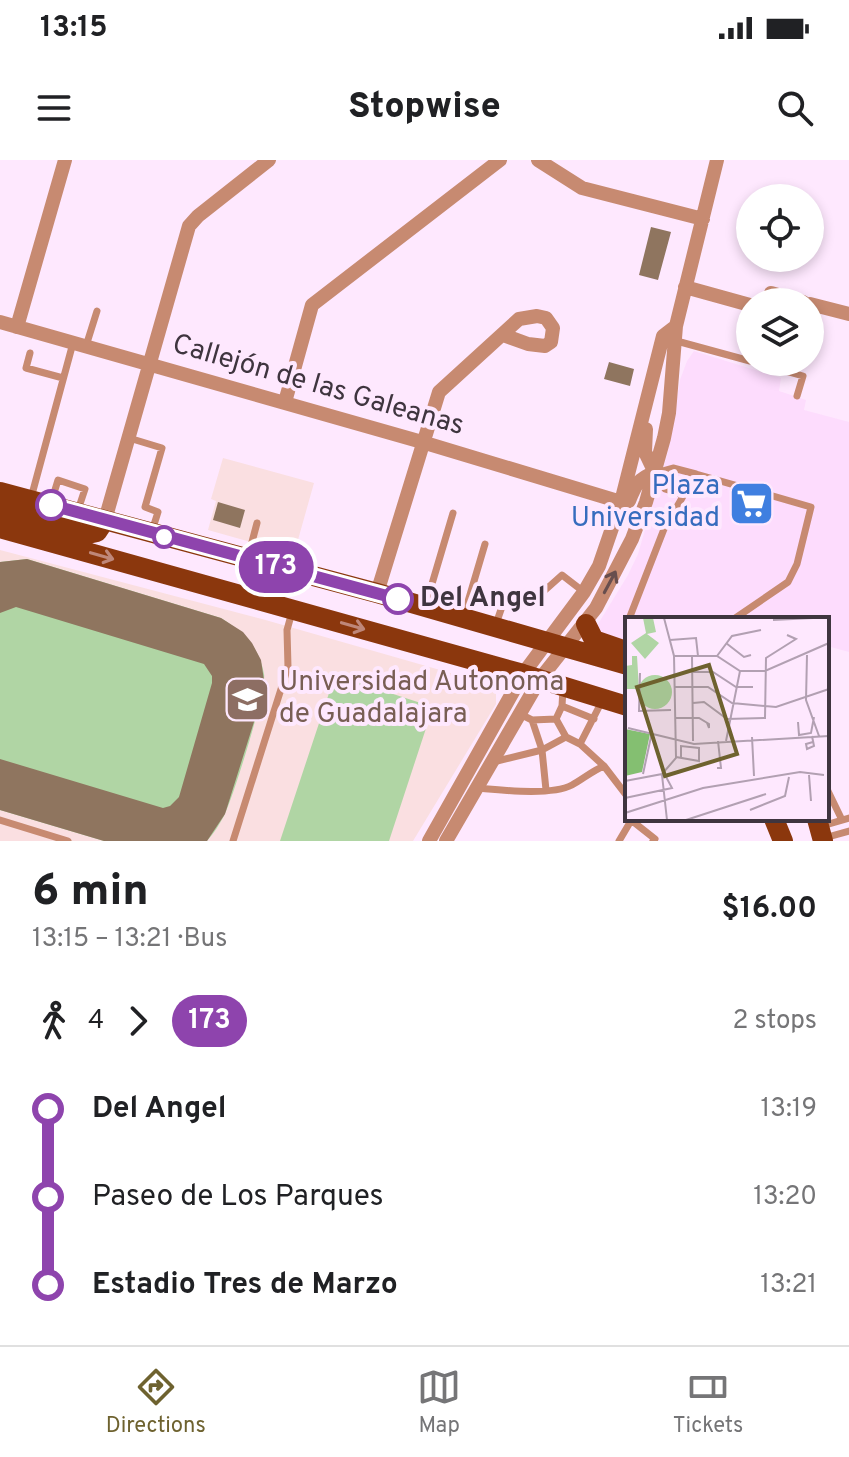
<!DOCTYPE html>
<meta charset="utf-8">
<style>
:root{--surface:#fff;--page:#f2f2f2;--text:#202124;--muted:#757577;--line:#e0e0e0;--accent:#6e622f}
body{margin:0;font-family:Overpass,sans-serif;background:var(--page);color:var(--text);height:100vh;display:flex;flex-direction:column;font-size:30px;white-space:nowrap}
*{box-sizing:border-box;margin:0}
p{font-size:26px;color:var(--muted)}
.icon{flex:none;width:44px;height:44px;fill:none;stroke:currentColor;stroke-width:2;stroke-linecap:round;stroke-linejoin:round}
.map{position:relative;height:681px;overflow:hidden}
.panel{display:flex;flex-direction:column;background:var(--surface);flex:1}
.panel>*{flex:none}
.badge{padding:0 16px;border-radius:26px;font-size:28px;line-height:52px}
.tools{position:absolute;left:736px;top:24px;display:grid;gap:16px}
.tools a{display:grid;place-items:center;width:88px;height:88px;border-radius:50%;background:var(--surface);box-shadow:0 4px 12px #0003;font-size:40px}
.map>.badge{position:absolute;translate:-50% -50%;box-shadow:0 0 0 4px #fff}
.legs{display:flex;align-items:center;gap:12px;height:88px;padding:0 32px;font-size:26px}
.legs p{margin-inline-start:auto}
.headline{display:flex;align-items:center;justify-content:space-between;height:136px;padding:0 32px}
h1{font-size:44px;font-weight:800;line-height:60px}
ul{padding:0 32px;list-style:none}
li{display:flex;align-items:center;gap:28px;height:88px;font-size:30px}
li i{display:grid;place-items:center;width:12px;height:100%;margin:0 10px;background:currentColor}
li i::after{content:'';width:20px;height:20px;margin:-10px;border:6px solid;border-radius:50%;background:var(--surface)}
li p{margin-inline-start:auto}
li:first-child i{background:linear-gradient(#0000 50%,currentColor 0)}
li:last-child i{background:linear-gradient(currentColor 50%,#0000 0)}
.status{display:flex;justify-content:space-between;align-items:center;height:56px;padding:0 40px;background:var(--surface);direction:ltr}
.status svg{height:22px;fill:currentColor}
header{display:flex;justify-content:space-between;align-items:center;height:104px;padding:0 32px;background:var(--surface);font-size:36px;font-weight:800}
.tab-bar{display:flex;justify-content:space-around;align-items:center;height:112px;border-top:2px solid var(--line);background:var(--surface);font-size:22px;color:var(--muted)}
.tab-bar a{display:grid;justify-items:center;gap:4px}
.tab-bar .current{color:var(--accent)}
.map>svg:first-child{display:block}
.built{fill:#fddcfd}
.education{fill:#fadfe1}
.green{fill:#b0d5a4}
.building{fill:#8f755f}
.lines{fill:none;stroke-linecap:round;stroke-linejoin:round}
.lane{stroke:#c78a71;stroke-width:7}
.street{stroke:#c78a71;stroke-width:14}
.primary{stroke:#8b370d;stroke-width:20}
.oneway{stroke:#bf8779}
.oneway2{stroke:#684e4e}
.line-1-casing{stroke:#fff;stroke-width:18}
.line-1{stroke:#8e44ad;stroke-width:12}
.stop-1-dot{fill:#fff;stroke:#8e44ad;stroke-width:4}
.labels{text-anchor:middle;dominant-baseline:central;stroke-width:8;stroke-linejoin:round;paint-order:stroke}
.street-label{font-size:28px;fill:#3f353f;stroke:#fee8fe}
.shop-label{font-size:28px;fill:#366cbe;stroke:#fee8fe;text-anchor:end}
.stop-label{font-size:28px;font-weight:bold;fill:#3f353f;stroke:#fee8fe;text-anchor:start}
.education-label{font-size:28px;fill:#785e54;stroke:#fee8fe;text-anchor:start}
.inset-road{fill:none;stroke:#b2a0b2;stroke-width:2}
.view{fill:#6e622f;fill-opacity:0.15;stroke:#6e622f;stroke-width:4}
.inset-edge{fill:none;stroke:#3f353f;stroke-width:4}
</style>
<div class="status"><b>13:15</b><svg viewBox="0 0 49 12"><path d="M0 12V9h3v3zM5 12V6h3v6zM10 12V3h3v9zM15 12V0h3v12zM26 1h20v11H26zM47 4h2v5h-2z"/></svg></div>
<header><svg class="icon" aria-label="menu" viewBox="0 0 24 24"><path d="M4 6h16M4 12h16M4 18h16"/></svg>Stopwise<svg class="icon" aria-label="search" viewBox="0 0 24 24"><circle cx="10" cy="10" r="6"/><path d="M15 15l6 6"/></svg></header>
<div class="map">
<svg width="849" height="681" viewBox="0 0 849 681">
<rect width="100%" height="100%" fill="#fee8fe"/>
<path class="built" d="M694,191L781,218L779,231L806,240L804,250L849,262V492L827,486V459H627V487L595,469L628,415L638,394L668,291L680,220L687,201Z"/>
<path class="education" d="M223,298L314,323L294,394L208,370L216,341L211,339Z
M0,390L262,459L489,524L496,533V544L413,681H0Z"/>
<path class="green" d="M27,399L221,458C243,472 259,486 264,514C267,529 233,638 224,656C219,665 214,673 207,681H104L0,650V402Z
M335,515L433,547L389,681H280Z"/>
<path class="building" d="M651,67L671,72L658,120L639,115Z
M609,202L634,209L630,226L604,219Z
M218,342L245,350L240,368L213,360Z
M27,399L221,458L243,472L252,483L261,500L265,527L225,654L207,681H104L0,650V599L163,648L170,646L179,637L212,523V516L204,504L16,447L0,453V402Z"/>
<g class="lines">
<path class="lane" d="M673,180L750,201
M86,186L97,151
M30,193L26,208L63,218
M754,202L803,216L797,236
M129,278L162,288L145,347L158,352L152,371
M684,335L665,329L655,313L673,308L696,314
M31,338L73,183
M51,343L58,320L85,329L78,350
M248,397L257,363
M426,444L453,353
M464,455L485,384
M629,459L664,369L696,314L811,347L797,404L788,422L734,459
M496,464L506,435L534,440L562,415L584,432
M563,529L562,546L556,559L566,577L580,584
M602,541L580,584L604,606L627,636
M562,546L594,559
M520,554L532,560L542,590L546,630
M532,560L556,559
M493,602L542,590L566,577
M477,628C501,630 551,636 572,625C583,619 592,611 604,606
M827,629L842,660
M0,660L68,681
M631,660L655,679L653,681
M822,666L849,658
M824,678L849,671
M233,681L288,507L287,470L292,452
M619,681L632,659"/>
<path class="street" d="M538,0L582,28L703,59
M685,127L750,145
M769,142L771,133L803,142
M810,144L849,154
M0,162L422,282L621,342
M17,167L65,0
M285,242L312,145L500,0
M629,341C635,326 638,318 655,313L645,292L646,269
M105,360L189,66L198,56L269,0
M377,433L439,232L519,159L537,156L546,158L553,168L551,182L545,186L528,184L503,175
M429,681L523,514L584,432L599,406L621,342L663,176L676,166
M446,681L540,519L596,448L632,379L646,342L664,278L669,253L676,166L717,0"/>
<path class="primary" d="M0,332L377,433L627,505
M0,351L83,375L97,372L105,360
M0,368L523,514L627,546
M586,464L594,480L623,490
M774,659L783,681
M817,659L823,681"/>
</g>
<defs><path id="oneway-shaft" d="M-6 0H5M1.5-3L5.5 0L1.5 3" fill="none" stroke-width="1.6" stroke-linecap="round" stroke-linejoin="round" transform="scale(2)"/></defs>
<g class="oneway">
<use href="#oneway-shaft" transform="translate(102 396) rotate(16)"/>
<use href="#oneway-shaft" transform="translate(353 466) rotate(16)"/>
</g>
<use class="oneway2" href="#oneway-shaft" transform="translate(610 422) rotate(-62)"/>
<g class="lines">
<defs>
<path id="line-1" d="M51,345L398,439"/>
</defs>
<use href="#line-1" class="line-1-casing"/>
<use href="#line-1" class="line-1"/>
</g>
<defs>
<symbol id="supermarket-square" viewBox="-11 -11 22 22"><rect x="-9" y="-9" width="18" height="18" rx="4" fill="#3f7fe0" stroke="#fee8fe"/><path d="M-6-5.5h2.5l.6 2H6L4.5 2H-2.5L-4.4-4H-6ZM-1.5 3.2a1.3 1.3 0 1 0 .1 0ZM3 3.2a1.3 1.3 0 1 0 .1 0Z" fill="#fff"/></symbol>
<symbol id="university-square" viewBox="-11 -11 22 22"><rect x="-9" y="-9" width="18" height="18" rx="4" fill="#8d6e63" stroke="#fee8fe"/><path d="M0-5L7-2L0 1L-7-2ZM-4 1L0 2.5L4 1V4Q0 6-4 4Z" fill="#fff"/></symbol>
</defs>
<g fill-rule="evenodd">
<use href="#supermarket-square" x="726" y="318" width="51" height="51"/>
<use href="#university-square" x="222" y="514" width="51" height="51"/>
</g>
<g class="stop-1-dot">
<circle cx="51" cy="345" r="14"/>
<circle cx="164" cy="377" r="10"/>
<circle cx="398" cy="439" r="14"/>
</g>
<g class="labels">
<g class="street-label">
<text transform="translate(318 226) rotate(16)">Callejón de las Galeanas</text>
</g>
<g class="shop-label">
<text x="720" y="327">Plaza<tspan x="720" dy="32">Universidad</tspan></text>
</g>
<g class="stop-label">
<text x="420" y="439">Del Angel</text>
</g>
<g class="education-label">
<text x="279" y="523">Universidad Autonoma<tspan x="279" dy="32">de Guadalajara</tspan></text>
</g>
</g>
<g transform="translate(625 457)">
<rect width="204" height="204" fill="#fee8fe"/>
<path d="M18,1H28L31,15L22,17L34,26L20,42L6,26L21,16ZM7,39H12L14,72H0V49L7,48ZM13 75a17 17 0 1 1 34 0a17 17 0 1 1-34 0Z" fill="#b0d5a4"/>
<path d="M0,112L25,117L17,155L0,159Z" fill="#84bf71"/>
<path class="inset-road" d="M148,3L188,1M45,23L71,21L73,39M101,26L119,40L126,38M182,38L181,83L194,119M49,39H92L115,54H140L204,26M67,39L68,124M92,39L107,19L136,13M67,55H88L111,70H128M15,56L14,94L46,93M50,70H83L107,86L151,90L204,72M68,86L79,85L102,102L140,101L141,41L171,22L162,18M51,101H74L84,107V111L82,106M173,105L174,118L186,116L189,100M3,111L69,127L204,119M187,119L189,129L182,132L181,127L188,125M127,120L129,159M101,124L115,54M51,140L74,144V131L56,129V140M92,151H96L93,124M18,157L27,115M37,158L42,203M184,158L186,184M0,164L37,157L51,141L49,39L39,1M0,181L47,171L39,156M125,193L160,179L164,160M0,196L78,171L175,155L199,158M61,203L141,177"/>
<path class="view" d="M84,48L112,137L40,159L12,70Z"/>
<rect width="204" height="204" class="inset-edge"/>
</g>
</svg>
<div class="tools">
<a><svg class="icon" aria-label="locate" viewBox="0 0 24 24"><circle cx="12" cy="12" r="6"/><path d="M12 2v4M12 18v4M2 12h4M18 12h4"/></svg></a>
<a><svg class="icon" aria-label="layers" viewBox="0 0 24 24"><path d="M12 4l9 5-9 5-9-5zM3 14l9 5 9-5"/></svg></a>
</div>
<b class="badge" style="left:276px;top:407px;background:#8e44ad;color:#fff">173</b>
</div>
<section class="panel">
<div class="headline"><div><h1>6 min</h1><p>13:15 – 13:21 · Bus</p></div><b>$16.00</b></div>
<div class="legs"><svg class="icon" aria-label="walk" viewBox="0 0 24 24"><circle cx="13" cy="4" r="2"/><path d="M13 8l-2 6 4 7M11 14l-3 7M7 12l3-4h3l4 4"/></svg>4<svg class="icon" aria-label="forward" viewBox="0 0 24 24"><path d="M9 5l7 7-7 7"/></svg><b class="badge" style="background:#8e44ad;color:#fff">173</b><p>2 stops</p></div>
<ul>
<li><i style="color:#8e44ad"></i><b>Del Angel</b><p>13:19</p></li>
<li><i style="color:#8e44ad"></i><span>Paseo de Los Parques</span><p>13:20</p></li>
<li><i style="color:#8e44ad"></i><b>Estadio Tres de Marzo</b><p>13:21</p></li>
</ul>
</section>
<nav class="tab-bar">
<a class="current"><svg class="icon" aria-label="directions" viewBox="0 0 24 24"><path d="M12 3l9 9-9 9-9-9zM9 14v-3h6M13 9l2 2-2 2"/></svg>Directions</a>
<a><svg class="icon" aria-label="map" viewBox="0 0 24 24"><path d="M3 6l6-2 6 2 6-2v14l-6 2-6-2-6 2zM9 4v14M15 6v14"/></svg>Map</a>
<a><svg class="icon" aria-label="tickets" viewBox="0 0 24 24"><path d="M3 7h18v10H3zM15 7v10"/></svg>Tickets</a>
</nav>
